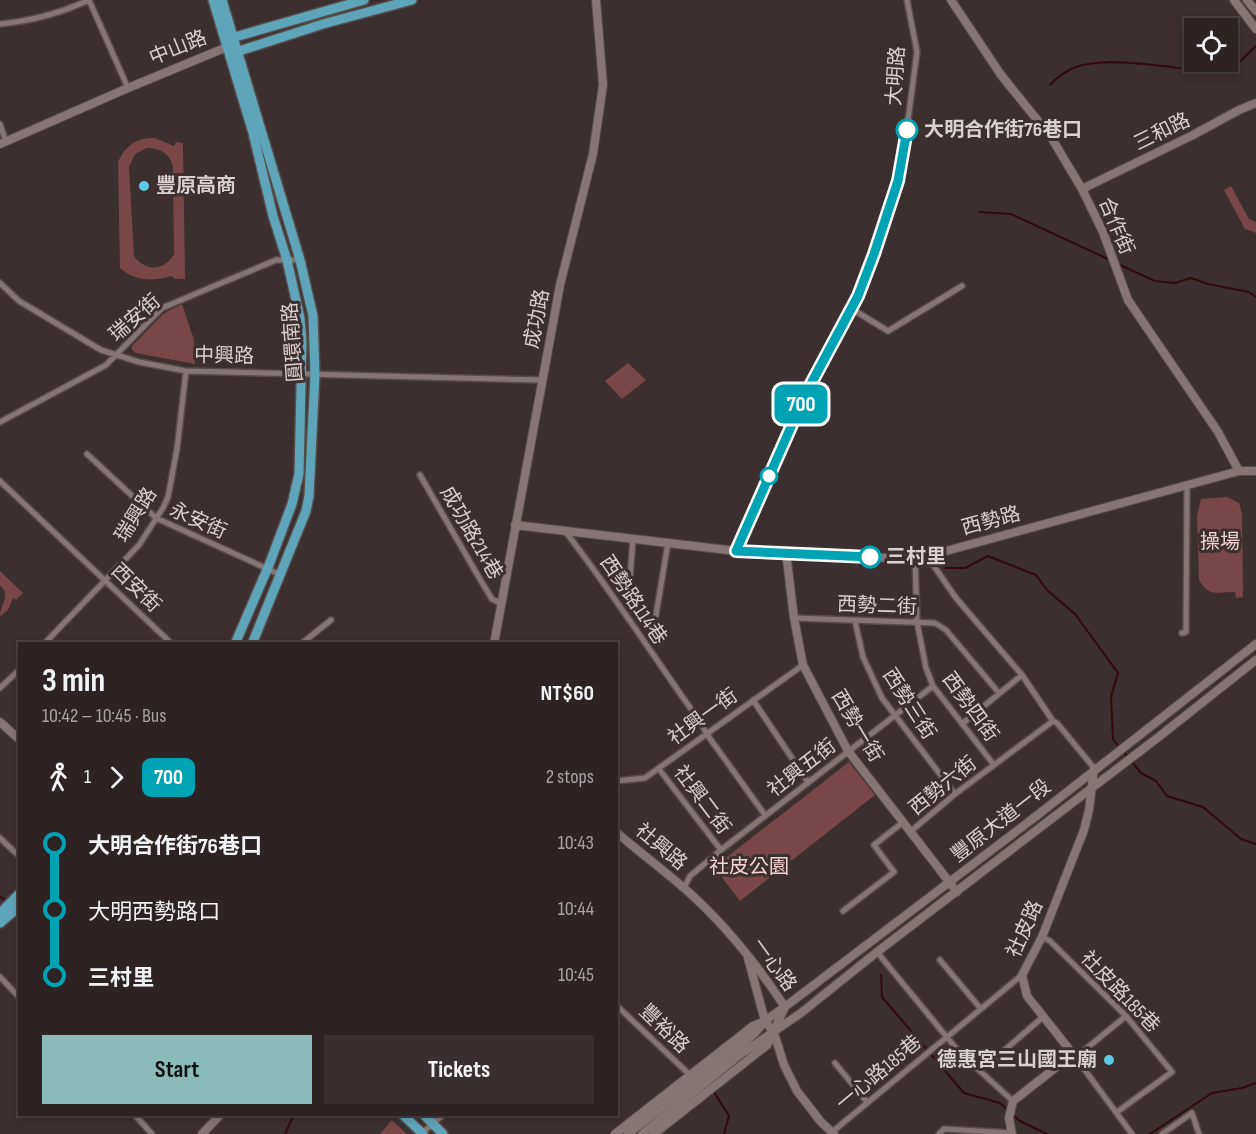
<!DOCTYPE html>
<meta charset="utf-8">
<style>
:root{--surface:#2d2323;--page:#392f30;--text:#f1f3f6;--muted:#a7a4a6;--line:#484041;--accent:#8bbbb9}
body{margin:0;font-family:"Sofia Sans Condensed","Noto Sans TC",sans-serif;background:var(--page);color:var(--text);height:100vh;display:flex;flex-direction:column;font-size:22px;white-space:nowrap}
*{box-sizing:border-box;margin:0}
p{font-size:20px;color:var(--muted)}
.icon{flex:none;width:33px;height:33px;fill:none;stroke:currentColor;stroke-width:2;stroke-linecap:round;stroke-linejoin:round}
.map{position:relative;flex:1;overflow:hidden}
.side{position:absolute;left:18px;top:642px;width:600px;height:474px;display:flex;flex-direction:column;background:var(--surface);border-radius:0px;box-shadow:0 3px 9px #0003,0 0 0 2px var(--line)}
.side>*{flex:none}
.badge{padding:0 12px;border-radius:9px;font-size:21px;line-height:39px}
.tools{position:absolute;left:1184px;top:18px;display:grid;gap:12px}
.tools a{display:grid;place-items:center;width:54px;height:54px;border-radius:0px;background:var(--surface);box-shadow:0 3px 9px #0003,0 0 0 2px var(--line);font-size:30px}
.map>.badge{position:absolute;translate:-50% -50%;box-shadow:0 0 0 3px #fff}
.legs{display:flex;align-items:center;gap:9px;height:66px;padding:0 24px;font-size:20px}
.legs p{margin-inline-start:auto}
.summary{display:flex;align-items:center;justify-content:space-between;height:102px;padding:0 24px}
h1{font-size:33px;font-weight:700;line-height:45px}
.cta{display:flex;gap:12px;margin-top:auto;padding:12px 24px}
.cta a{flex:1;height:69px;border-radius:0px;background:var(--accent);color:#111;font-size:24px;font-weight:700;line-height:69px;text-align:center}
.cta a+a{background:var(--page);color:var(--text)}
ul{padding:0 24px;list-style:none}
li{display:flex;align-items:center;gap:21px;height:66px;font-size:22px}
li i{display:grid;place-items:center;width:9px;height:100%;margin:0 8px;background:currentColor}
li i::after{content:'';width:15px;height:15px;margin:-8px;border:4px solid;border-radius:50%;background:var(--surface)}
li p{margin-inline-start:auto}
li:first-child i{background:linear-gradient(#0000 50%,currentColor 0)}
li:last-child i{background:linear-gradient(currentColor 50%,#0000 0)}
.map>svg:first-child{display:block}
.green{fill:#7a4749;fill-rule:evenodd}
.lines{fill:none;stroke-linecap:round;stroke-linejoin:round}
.stream{stroke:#36080d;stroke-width:2}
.street-casing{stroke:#564b4b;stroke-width:8}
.secondary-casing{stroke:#564b4b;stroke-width:10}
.primary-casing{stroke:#564b4b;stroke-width:12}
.street{stroke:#857575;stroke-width:5}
.secondary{stroke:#857575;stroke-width:8}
.primary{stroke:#5fa5b9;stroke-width:9}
.line-1-casing{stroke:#fff;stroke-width:14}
.line-1{stroke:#00a3b4;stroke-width:9}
.stop-1-dot{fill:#fff;stroke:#00a3b4;stroke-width:3}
.poi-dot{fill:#5bc8e6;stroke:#3c2f2f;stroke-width:2}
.labels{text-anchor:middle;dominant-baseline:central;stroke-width:6;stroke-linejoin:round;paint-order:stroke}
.street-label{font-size:20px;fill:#d9d0d0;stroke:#3c2f2f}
.stop-label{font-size:20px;font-weight:bold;fill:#d9d0d0;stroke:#3c2f2f;text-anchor:start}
.poi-label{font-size:20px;font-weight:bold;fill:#d9d0d0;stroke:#3c2f2f;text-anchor:start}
.park-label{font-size:20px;fill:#f7d2d2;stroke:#3c2f2f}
</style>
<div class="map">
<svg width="1256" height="1134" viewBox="0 0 1256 1134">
<rect width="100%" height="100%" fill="#3c2f2f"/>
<path class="green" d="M155,138L174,146L176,142L183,143L185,279H176L171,276C153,282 134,281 120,268L118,162C125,145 138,137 155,138ZM147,148C161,148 170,154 173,167L174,254C165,271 145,272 134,256L129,167L135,154Z
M1231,186L1249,219L1256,222V233L1245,229L1224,190Z
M182,304L194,340L195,364L136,353L132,350V346L163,314Z
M628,363L646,380L622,399L605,381Z
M1227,497L1239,503L1242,514L1243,597L1236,598L1235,592C1217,591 1211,599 1199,580L1197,516L1201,499Z
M0,571L23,593L16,600L13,598L8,610L0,616C0,604 12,596 0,585Z
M849,762L875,795L740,901L714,867Z
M392,1120L407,1134H380Z"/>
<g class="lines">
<path class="stream" d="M1050,85C1057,77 1066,71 1076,67C1111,54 1189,72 1228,73L1256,46
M979,212L1011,214L1110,260
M1118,264L1155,281L1175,283L1191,278L1208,284L1249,292L1256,297
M945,568H965L988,556L1036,575L1047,590L1075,614L1118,673L1111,697L1113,739L1119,747
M1123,751L1141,773L1156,781L1167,796L1203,807L1241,839L1256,844
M0,896L7,902
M881,975L882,997L964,1093L1000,1103L1009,1111
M714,1092L729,1116L724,1134
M1013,1115L1020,1121L1047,1134
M285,1134L294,1114
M1150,1134L1212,1093L1242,1088L1256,1083"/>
<defs>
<path id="street" d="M89,0L128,88
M0,24C31,21 61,13 89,0
M0,124L6,142
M0,283L19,301L101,350L139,362L186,371L542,380
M852,309L888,331L962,286
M0,422L106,365L162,308L276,260H300
M87,454L156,518L281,575
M420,475L481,581L492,599L500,603
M0,481L172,644
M565,531C613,593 655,659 701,723L706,733L765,815
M736,551L806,392L858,296L874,254L898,181L908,120L917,52L907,0
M927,556L956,598L1022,675L1053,721L1057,723L1094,768
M915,557L917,622L926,668L933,686L994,765
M629,591L633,539
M656,615L668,543
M794,618L935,623L946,630L999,693
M855,621L863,657L882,698L955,794
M1182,633L1186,632L1187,485
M44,644L139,545L163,508L168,497L177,449L186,371
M301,644L331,620
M0,688L20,669
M753,700L808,782
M962,724L1022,675
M659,769L721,850
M616,781L645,778L803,665
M910,832L955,794L1053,721
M0,838L20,857
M684,888L690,876L721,850L933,686
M843,911L894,872L874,845L902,823
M1042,937L1050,941L1126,1016L1172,1072L1117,1112
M877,952L959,1052L1013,1101
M940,960L981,1009
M0,977L20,998
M616,1005L690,1075
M1073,1054L1132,1134
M1076,1057L1126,1016
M835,1063L867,1102
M980,1071L1043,1017
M134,1114L152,1134
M832,1132L1022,975
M422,1133L444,1114
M939,1134L944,1129L1012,1133
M1162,1134L1192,1113L1199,1134"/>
<path id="secondary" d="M951,0L1001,75L1051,137L1082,189L1103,232L1128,300L1218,432L1239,471
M1234,0L1256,29
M1247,0L1256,11
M0,144L128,88L227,47
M1082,189L1193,135L1239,110L1256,103
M515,525L745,552L891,558L935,554L1239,471H1256
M786,552L794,618L803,665L848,751L957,892
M494,644L560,285L593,154L603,85L596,0
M0,722L20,740
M616,832C638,851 662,869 684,888C723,922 756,963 785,1007L767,1045L654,1134
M748,958L765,1021L774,1033L784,1065L797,1091L821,1122L834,1134
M202,1134L221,1114
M615,1134L753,1026L765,1021L794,1000L1035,817L1256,644
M628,1134L738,1048L755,1033L764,1022
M642,1134L741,1054L801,1013L877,952L1156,739L1256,660
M1012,1134L1009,1118L1013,1101L1073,1054L1027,996L1022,975L1042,937L1084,830L1089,810L1094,768"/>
<path id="primary" d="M213,0L253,133L273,216L287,260L300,318L302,342L299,474L292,504L269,565L235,644
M222,0L300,260L313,316L315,374L309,496L306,511L252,644
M235,37L364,0
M235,49L239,51L323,24L412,0
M0,913L20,893
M0,923L20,906
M402,1114L423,1134
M423,1114L443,1134"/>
</defs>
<use href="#street" class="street-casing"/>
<use href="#secondary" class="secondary-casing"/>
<use href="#primary" class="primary-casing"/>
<use href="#street" class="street"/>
<use href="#secondary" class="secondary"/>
<use href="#primary" class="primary"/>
</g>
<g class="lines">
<defs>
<path id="line-1" d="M870,557L736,551L806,393L858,296L874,254L898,181L907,130"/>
</defs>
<use href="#line-1" class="line-1-casing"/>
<use href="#line-1" class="line-1"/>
</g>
<g class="stop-1-dot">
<circle cx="907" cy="130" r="10"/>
<circle cx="769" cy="476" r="8"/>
<circle cx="870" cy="557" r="10"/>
</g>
<g class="poi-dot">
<circle cx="144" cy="186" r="6"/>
<circle cx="1109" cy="1060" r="6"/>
</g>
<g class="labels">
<g class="street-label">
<text transform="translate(178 48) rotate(-22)">中山路</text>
<text transform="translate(896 76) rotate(-86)">大明路</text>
<text transform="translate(1162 132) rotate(-26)">三和路</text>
<text transform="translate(1116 226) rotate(67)">合作街</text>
<text transform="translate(135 318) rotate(-41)">瑞安街</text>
<text transform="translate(537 319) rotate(-79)">成功路</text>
<text transform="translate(293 342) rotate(-94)">圓環南路</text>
<text transform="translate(224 356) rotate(1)">中興路</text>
<text transform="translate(136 515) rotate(-58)">瑞興路</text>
<text transform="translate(198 521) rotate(24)">永安街</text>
<text transform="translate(991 521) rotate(-15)">西勢路</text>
<text transform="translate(471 533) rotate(60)">成功路214巷</text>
<text transform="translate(136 588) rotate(44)">西安街</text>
<text transform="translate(633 600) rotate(56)">西勢路114巷</text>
<text transform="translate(877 606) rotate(2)">西勢二街</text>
<text transform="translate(909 704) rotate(57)">西勢三街</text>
<text transform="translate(970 707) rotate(54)">西勢四街</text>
<text transform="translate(703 717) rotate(-36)">社興一街</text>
<text transform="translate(857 726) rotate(59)">西勢一街</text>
<text transform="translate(802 768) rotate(-38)">社興五街</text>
<text transform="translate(943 786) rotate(-39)">西勢六街</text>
<text transform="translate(702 800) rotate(53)">社興二街</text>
<text transform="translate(1001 821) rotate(-38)">豐原大道一段</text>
<text transform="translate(661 847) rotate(40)">社興路</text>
<text transform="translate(1025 929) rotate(-66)">社皮路</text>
<text transform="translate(774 965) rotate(54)">一心路</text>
<text transform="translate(1120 992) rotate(46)">社皮路185巷</text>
<text transform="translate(664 1029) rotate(44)">豐裕路</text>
<text transform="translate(879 1073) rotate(-40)">一心路185巷</text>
</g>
<g class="stop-label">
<text x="924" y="130">大明合作街76巷口</text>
<text x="886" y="557">三村里</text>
</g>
<g class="poi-label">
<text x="156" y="186">豐原高商</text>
<text x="1097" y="1060" text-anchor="end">德惠宮三山國王廟</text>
</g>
<g class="park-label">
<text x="1220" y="542">操場</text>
<text x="749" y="867">社皮公園</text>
</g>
</g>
</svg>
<div class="tools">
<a><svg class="icon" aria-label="locate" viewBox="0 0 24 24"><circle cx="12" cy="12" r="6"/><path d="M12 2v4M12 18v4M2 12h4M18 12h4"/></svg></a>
</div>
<b class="badge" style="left:801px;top:404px;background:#00a3b4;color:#fff">700</b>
<section class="side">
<div class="summary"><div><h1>3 min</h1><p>10:42 – 10:45 · Bus</p></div><b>NT$60</b></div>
<div class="legs"><svg class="icon" aria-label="walk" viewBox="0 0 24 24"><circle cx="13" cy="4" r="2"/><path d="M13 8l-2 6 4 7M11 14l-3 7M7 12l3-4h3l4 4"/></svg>1<svg class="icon" aria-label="forward" viewBox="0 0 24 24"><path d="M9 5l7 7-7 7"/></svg><b class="badge" style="background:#00a3b4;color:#fff">700</b><p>2 stops</p></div>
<ul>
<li><i style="color:#00a3b4"></i><b>大明合作街76巷口</b><p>10:43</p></li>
<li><i style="color:#00a3b4"></i><span>大明西勢路口</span><p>10:44</p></li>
<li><i style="color:#00a3b4"></i><b>三村里</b><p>10:45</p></li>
</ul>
<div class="cta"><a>Start</a><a>Tickets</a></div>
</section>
</div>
